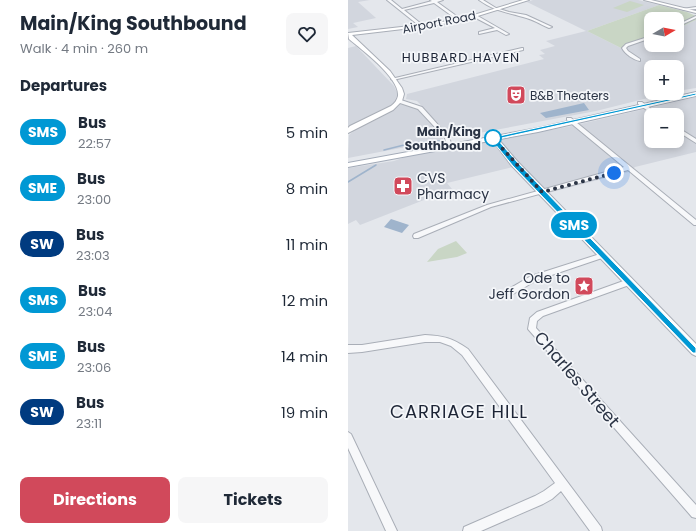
<!DOCTYPE html>
<meta charset="utf-8">
<style>
:root{--surface:#fff;--page:#f6f6f7;--text:#1f2937;--muted:#747a83;--accent:#d1495b}
body{margin:0;font-family:Poppins,sans-serif;background:var(--page);color:var(--text);height:100vh;display:flex;flex-direction:column;font-size:15px;white-space:nowrap}
*{box-sizing:border-box;margin:0}
p{font-size:13px;color:var(--muted)}
.icon{flex:none;width:22px;height:22px;fill:none;stroke:currentColor;stroke-width:2;stroke-linecap:round;stroke-linejoin:round}
.map{position:relative;flex:1;overflow:hidden}
.sheet{display:flex;flex-direction:column;background:var(--surface);width:348px}
.sheet>*{flex:none}
.badge{padding:0 8px;border-radius:13px;font-size:14px;line-height:26px}
.needle{width:26px;rotate:80deg}
.controls{position:absolute;left:296px;top:12px;display:grid;gap:8px}
.controls a{display:grid;place-items:center;width:40px;height:40px;border-radius:8px;background:var(--surface);box-shadow:0 2px 10px #0003;font-size:20px}
.you{position:absolute;width:20px;height:20px;margin:-10px;border:3px solid #fff;border-radius:50%;background:#1a73e8;box-shadow:0 0 0 6px #1a73e833}
.map>.badge{position:absolute;translate:-50% -50%;box-shadow:0 0 0 2px #fff}
h2{padding:0 20px;font-size:15px;line-height:36px}
.round{display:grid;place-items:center;flex:none;width:42px;height:42px;border-radius:8px;background:var(--page)}
.head{display:flex;align-items:center;justify-content:space-between;height:68px;padding:0 20px}
h1{font-size:19px;font-weight:700;line-height:30px}
.primary-button{display:flex;gap:8px;margin-top:auto;padding:8px 20px}
.primary-button a{flex:1;height:46px;border-radius:8px;background:var(--accent);color:#fff;font-size:16px;font-weight:700;line-height:46px;text-align:center}
.primary-button a+a{background:var(--page);color:var(--text)}
ul{padding:0;list-style:none}
li{display:flex;align-items:center;gap:12px;height:56px;padding:0 20px}
li div{flex:1}
li b{display:block;font-size:15px}
li em{font-style:normal}
li .badge{min-width:44px;font-weight:700;text-align:center}
main{display:flex;flex:1;min-height:0}
.map>svg:first-child{display:block}
.built{fill:#d2d6de;fill-rule:evenodd}
.green{fill:#c9d6c5}
.water{fill:#9fb4cc}
.lines{fill:none;stroke-linecap:round;stroke-linejoin:round}
.stream{stroke:#9fb4cc;stroke-width:1.5}
.street-casing{stroke:#a9aeb7;stroke-width:2}
.secondary-casing{stroke:#a9aeb7;stroke-width:2}
.primary-casing{stroke:#a3abb8;stroke-width:2}
.street{fill:#f7f8fa;fill-rule:evenodd}
.secondary{fill:#fff;fill-rule:evenodd}
.primary{fill:#fff;fill-rule:evenodd}
.line{fill:#0098d4;stroke:#fff}
.walk{stroke:#2b3445;stroke-width:4;stroke-dasharray:0 7.2}
.stop-dot{fill:#fff;stroke:#0098d4;stroke-width:2}
.labels{text-anchor:middle;dominant-baseline:central;stroke-width:3.5;stroke-linejoin:round;paint-order:stroke}
.far-street-label{font-size:12px;fill:#2b3445;stroke:#f4f6f9}
.far-poi-label{font-size:12px;fill:#2b3445;stroke:#f4f6f9;text-anchor:start}
.far-stop-label{font-size:12px;font-weight:bold;fill:#2b3445;stroke:#f4f6f9;text-anchor:end}
.far-neighbourhood-label{font-size:13px;letter-spacing:1px;fill:#1d2536;stroke:#f4f6f9}
.poi-label{font-size:14px;fill:#2b3445;stroke:#f4f6f9;text-anchor:start}
.near-street-label{font-size:17px;fill:#2b3445;stroke:#f4f6f9}
.near-neighbourhood-label{font-size:18px;letter-spacing:1px;fill:#1d2536;stroke:#f4f6f9}
</style>
<main>
<section class="sheet">
<div class="head"><div><h1>Main/King Southbound</h1><p>Walk · 4 min · 260 m</p></div><a class="round"><svg class="icon" aria-label="heart" viewBox="0 0 24 24"><path d="M12 20l-8-8c-3-5 5-10 8-4 3-6 11-1 8 4z"/></svg></a></div>
<h2>Departures</h2>
<ul>
<li><span class="badge" style="background:#0098d4;color:#fff">SMS</span><div><b>Bus</b><p>22:57</p></div><em>5 min</em></li>
<li><span class="badge" style="background:#0098d4;color:#fff">SME</span><div><b>Bus</b><p>23:00</p></div><em>8 min</em></li>
<li><span class="badge" style="background:#003b80;color:#fff">SW</span><div><b>Bus</b><p>23:03</p></div><em>11 min</em></li>
<li><span class="badge" style="background:#0098d4;color:#fff">SMS</span><div><b>Bus</b><p>23:04</p></div><em>12 min</em></li>
<li><span class="badge" style="background:#0098d4;color:#fff">SME</span><div><b>Bus</b><p>23:06</p></div><em>14 min</em></li>
<li><span class="badge" style="background:#003b80;color:#fff">SW</span><div><b>Bus</b><p>23:11</p></div><em>19 min</em></li>
</ul>
<div class="primary-button"><a>Directions</a><a>Tickets</a></div>
</section>
<div class="map">
<svg width="348" height="531" viewBox="0 0 348 531">
<rect width="100%" height="100%" fill="#e4e7ec"/>
<path class="built" d="M0,0H22L10,2L28,18L5,23L10,27L0,29Z
M185,0H290L311,5L239,31L279,51V48L281,46L303,38V45H329V29L348,20V88L329,91V67H303V93H320L248,111L104,138L69,101L58,99L59,94L196,59L191,55L197,54L192,50L207,46L198,41L238,31L179,2Z
M8,46L46,86L50,94L46,102L40,108L0,127V48Z
M348,97V152L287,167L281,172L192,195L165,167L99,183L104,189L12,225L8,220L0,224V168H1L46,161L57,157L224,126ZM303,115H329V141H303Z
M52,104L69,109L95,138V140L0,158L1,135L8,129L37,115Z"/>
<path class="green" d="M282,1L296,5L279,12L265,8Z
M311,5L339,12L348,16V20L329,29V19H303V38L280,46L278,49L281,52L239,31Z
M108,241L119,253L109,257L79,262L90,249Z"/>
<path class="water" d="M236,103L241,110L198,118L192,113Z
M43,219L61,225L54,233L36,227Z"/>
<g class="lines">
<path class="stream" d="M36,150L64,143L92,141
M0,182L28,165"/>
<defs>
<path id="street" d="M39,0H43L54,9L84,1L82,0H95L89,2L114,20L111,21L86,3L56,10L77,27L74,28Z
M131,0H135L148,8L161,12L178,15L204,27L201,28C192,24 184,19 175,17C158,12 146,11 131,0Z
M348,7V9L336,10L334,9Z
M126,15H128L161,34L158,35L149,30L131,34V32L147,28L126,17Z
M348,16V18L329,27V25Z
M303,36V38L280,46L278,48L280,51L292,59V61C286,60 277,54 274,48L278,44Z
M174,48H175V50L45,80L43,79Z
M49,100H53L74,107L101,137L104,146L103,147H99L97,138L70,109L49,102Z
M290,102H294L311,115H306L290,104Z
M219,118H223L348,220V225H346L280,170L143,207L70,238H66L65,236L66,234L139,205L276,167L219,120Z
M329,127L348,139V143L329,131Z
M255,253H257L258,255L257,257L189,280L165,294H159L158,292L159,290L183,276Z
M281,279L284,280L285,282L284,284L195,316L189,321L188,328L348,505V518L344,517L180,329L182,318L189,312Z
M77,335C96,336 104,338 120,349L253,527L254,531H242L213,491L204,499L195,504L133,531H115L116,527L187,496L196,491L207,483L114,355L103,346L92,342H77L14,352L0,353V345H14Z
M0,432L3,434L49,531H38L0,448Z"/>
<path id="secondary" d="M175,0H181L120,19L89,25L4,35L42,71L54,88L56,94L54,101L45,110L0,133V128L2,126L43,106C47,103 49,100 50,96C52,78 14,50 1,39L0,33L89,23L119,17Z
M296,0H303L348,11V13Z
M143,132L145,133L169,161L348,344V356L344,354L163,165L140,134Z"/>
<path id="primary" d="M348,92V96L190,132L0,167V163L190,128Z"/>
</defs>
<use href="#street" class="street-casing"/>
<use href="#secondary" class="secondary-casing"/>
<use href="#primary" class="primary-casing"/>
<use href="#street" class="street"/>
<use href="#secondary" class="secondary"/>
<use href="#primary" class="primary"/>
</g>
<path class="line" d="M348,93V95L149,139L170,163L348,348V353H345L165,166L142,138Z"/>
<g class="lines">
<path class="walk" d="M145,138L194,192L266,173"/>
</g>
<defs>
<symbol id="theatre-square" viewBox="-11 -11 22 22"><rect x="-9" y="-9" width="18" height="18" rx="4" fill="#d1495b" stroke="#f4f6f9"/><path d="M-5-5.5Q0-4 5-5.5V0Q5 5 0 6Q-5 5-5 0ZM-3.3-2.5H-1v1.5H-3.3ZM1-2.5H3.3v1.5H1ZM-2.8 1Q0 5.5 2.8 1Z" fill="#fff"/></symbol>
<symbol id="pharmacy-square" viewBox="-11 -11 22 22"><rect x="-9" y="-9" width="18" height="18" rx="4" fill="#d1495b" stroke="#f4f6f9"/><path d="M-2-6h4v4h4v4h-4v4h-4v-4h-4v-4h4Z" fill="#fff"/></symbol>
<symbol id="sight-square" viewBox="-11 -11 22 22"><rect x="-9" y="-9" width="18" height="18" rx="4" fill="#d1495b" stroke="#f4f6f9"/><path d="M0-6L1.8-2.2L6-1.7L2.9 1.2L3.7 5.4L0 3.3L-3.7 5.4L-2.9 1.2L-6-1.7L-1.8-2.2Z" fill="#fff"/></symbol>
</defs>
<g fill-rule="evenodd">
<use href="#theatre-square" x="157" y="84" width="22" height="22"/>
<use href="#pharmacy-square" x="44" y="175" width="22" height="22"/>
<use href="#sight-square" x="225" y="275" width="22" height="22"/>
</g>
<circle class="stop-dot" cx="145" cy="138" r="8"/>
<g class="labels">
<g class="far-street-label">
<text transform="translate(91 22) rotate(-11)">Airport Road</text>
</g>
<g class="far-poi-label">
<text x="182" y="95">B&amp;B Theaters</text>
</g>
<g class="far-stop-label">
<text x="133" y="131">Main/King<tspan x="133" dy="14">Southbound</tspan></text>
</g>
<g class="far-neighbourhood-label">
<text x="113" y="57">HUBBARD HAVEN</text>
</g>
<g class="poi-label">
<text x="69" y="178">CVS<tspan x="69" dy="16">Pharmacy</tspan></text>
<text x="222" y="278" text-anchor="end">Ode to<tspan x="222" dy="16">Jeff Gordon</tspan></text>
</g>
<g class="near-street-label">
<text transform="translate(229 379) rotate(49)">Charles Street</text>
</g>
<g class="near-neighbourhood-label">
<text x="111" y="411">CARRIAGE HILL</text>
</g>
</g>
</svg>
<div class="controls">
<a><svg class="needle" viewBox="-14 -14 28 28"><path d="M0-13l5 13h-10z" fill="#e53935"/><path d="M0 13l5-13h-10z" fill="#747a83"/></svg></a>
<a>+</a>
<a>−</a>
</div>
<div class="you" style="left:266px;top:173px"></div>
<b class="badge" style="left:226px;top:225px;background:#0098d4;color:#fff">SMS</b>
</div>
</main>
